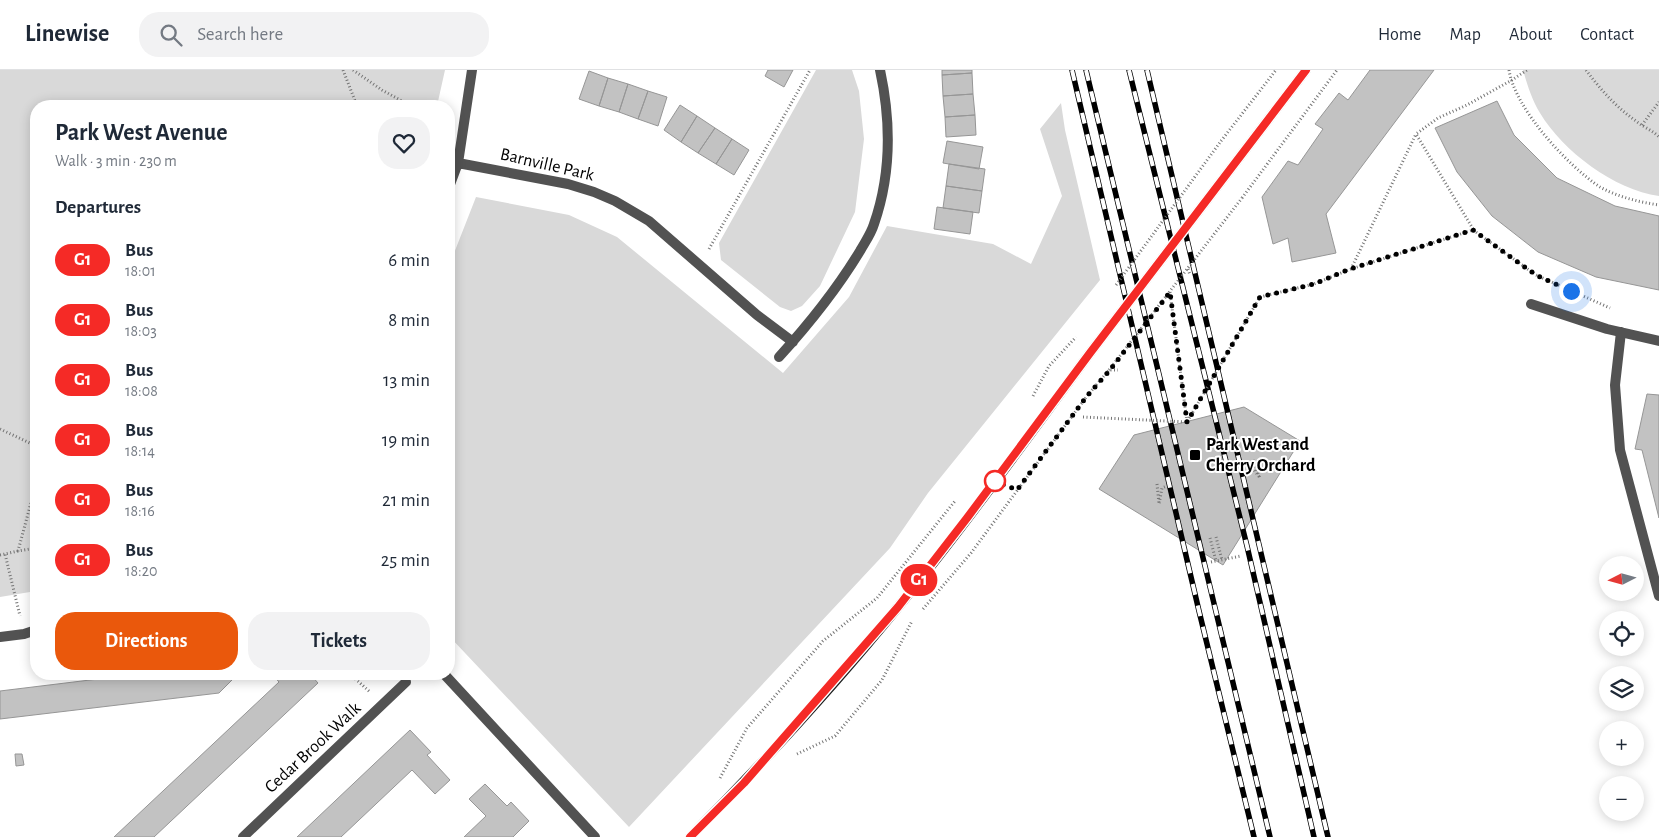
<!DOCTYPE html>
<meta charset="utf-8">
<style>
:root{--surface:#fff;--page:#f2f2f3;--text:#1f2937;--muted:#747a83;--line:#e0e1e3;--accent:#ea580c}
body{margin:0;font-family:"Alegreya Sans",sans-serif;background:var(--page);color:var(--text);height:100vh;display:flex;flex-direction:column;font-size:19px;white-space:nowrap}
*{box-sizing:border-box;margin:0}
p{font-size:16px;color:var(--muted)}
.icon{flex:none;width:28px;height:28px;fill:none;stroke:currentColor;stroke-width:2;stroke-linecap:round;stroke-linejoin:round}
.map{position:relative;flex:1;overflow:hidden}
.side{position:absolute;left:30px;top:30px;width:425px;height:580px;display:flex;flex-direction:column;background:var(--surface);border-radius:20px;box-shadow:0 2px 12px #0003}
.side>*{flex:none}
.badge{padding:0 10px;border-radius:16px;font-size:18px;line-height:32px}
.needle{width:32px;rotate:264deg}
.buttons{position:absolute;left:1599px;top:486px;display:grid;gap:10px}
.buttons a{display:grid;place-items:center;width:45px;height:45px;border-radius:50%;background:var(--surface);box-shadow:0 2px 12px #0003;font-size:25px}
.you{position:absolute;width:25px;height:25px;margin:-12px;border:4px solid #fff;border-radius:50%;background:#1a73e8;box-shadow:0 0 0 8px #1a73e833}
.map>.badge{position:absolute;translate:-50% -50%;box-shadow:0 0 0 2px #fff}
h2{padding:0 25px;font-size:19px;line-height:45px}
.round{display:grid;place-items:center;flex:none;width:52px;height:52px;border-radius:20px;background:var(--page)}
.headline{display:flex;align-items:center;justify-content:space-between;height:85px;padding:0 25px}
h1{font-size:24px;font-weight:700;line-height:38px}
.cta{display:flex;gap:10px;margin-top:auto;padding:10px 25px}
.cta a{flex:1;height:58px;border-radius:20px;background:var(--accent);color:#fff;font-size:20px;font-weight:700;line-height:58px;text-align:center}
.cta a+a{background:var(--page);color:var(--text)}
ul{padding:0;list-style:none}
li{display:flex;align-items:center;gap:15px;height:60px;padding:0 25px}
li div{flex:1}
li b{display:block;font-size:19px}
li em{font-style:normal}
li .badge{min-width:55px;font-weight:700;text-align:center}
header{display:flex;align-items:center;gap:30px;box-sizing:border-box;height:70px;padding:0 25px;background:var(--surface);border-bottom:1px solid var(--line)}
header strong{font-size:24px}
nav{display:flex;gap:28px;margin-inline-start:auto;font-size:18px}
.search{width:350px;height:45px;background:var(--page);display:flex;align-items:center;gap:12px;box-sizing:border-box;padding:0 18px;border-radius:20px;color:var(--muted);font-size:19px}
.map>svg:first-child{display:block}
.green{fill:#d9d9d9}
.building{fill:#c2c2c2;stroke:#969696}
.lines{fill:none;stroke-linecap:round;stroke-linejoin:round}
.path{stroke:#747474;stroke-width:3;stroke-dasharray:1 2.5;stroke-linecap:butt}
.lane{stroke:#525252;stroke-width:10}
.street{stroke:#525252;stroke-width:10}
.secondary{stroke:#1f1f1f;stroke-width:10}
.rail-casing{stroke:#000;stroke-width:5.5}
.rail{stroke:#fff;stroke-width:4;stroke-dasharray:11;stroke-linecap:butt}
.path-bridge{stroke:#747474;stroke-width:3;stroke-dasharray:1 2.5;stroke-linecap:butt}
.secondary-bridge{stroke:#1f1f1f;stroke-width:10}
.line-casing{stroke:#fff;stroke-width:11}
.line{stroke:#f52a26;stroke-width:8}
.walk{stroke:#000;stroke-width:5;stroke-dasharray:0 9}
.poi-dot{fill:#000;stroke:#fff;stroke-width:2}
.stop-dot{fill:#fff;stroke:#f52a26;stroke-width:2.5}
.labels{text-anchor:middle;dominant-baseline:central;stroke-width:4;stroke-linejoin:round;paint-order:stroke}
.street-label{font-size:18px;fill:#000;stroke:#fff}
.poi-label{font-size:18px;font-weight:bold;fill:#000;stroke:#fff;text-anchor:start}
</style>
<header>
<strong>Linewise</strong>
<div class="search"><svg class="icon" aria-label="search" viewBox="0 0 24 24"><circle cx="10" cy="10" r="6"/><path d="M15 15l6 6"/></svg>Search here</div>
<nav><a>Home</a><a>Map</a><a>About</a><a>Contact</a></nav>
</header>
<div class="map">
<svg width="1659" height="767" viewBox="0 0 1659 767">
<rect width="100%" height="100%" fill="#fff"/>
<path class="green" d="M0,0H445L437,36H36V521L0,527Z
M816,0H852L859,21L864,69L855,142L820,216L802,236L791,241L780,237L721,190L719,173Z
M1523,0H1659V126C1614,120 1563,81 1540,43C1532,30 1527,14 1523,0Z
M1061,33L1065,60L1100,210L928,423L890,478L629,757L449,566V196L476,127L569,145L617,167L783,303L849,227L887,156L993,174L1031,194L1062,126L1040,59Z"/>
<path class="building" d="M768,0H793L784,17L765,6Z
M942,0H972V3L942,5Z
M1370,0H1434L1326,144L1336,183L1292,192L1288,168L1273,174L1262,127L1288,91L1298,95L1323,59L1315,54L1339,23L1348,30Z
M589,1L608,8L599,36L579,29Z
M972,3L973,24L943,26L942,5Z
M608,8L628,14L619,42L599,36Z
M628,14L648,21L638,49L619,42Z
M648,21L667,27L658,56L638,49Z
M973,24L975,45L945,47L943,26Z
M1497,31L1514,65L1557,108L1615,136L1659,146V220L1596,207L1538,182L1492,146L1457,102L1435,58Z
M680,35L697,46L681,72L664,60Z
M975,45L976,65L946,67L945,47Z
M697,46L715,58L698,83L681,72Z
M715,58L732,69L716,94L698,83Z
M732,69L749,80L734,105L716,94Z
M947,71L983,77L979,99L943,93Z
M949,94L985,99L982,121L946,116Z
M946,116L982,121L979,143L943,138Z
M937,137L973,142L970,164L934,159Z
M1647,324L1659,325V448L1642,380L1635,379Z
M1244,337L1300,371L1223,495L1099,419L1134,365Z
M139,604H238L219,623L0,649V621Z
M272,604H310L318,613L154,767H114L279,612Z
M410,660L431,682L427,685L450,710L435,724L412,700L341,767H297Z
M15,684H22L24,695L16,696Z
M485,714L507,736L511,732L529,751L513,767H464L486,746L469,729Z"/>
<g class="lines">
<path class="path" d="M343,0L357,36
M353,0L382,20L411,36
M1509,0C1515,39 1568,96 1600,117C1618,127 1639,132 1659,135
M1586,0C1600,19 1616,37 1636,51C1643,57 1652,60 1659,67
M1642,55L1659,32
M1221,71L1276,0
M1242,128L1337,0
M1473,159L1416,64L1438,48L1467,35L1512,10L1527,0
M709,179L810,0
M1188,199L1190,205
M1351,199L1416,64
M1170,222L1187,352
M1260,227L1314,214L1351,199L1473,160L1536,205L1610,238
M1033,326L1049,296L1076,267
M0,359L36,376
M1246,397L1251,396L1260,408L1253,390
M36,402L32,429L18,481L36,478
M1157,414L1159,434L1162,418L1167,416
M1216,467L1222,490
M1210,468L1216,491
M18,481L5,484L20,546
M0,485L5,484
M1211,492L1241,486
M923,539L971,483L1087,326L1109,300H1118
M350,604L370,622
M797,684L835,666L882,610L912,551
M720,708L747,658L823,571L877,528L955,431"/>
<path class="lane" d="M1531,234L1607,259L1659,271
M1621,262L1615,315L1620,380L1659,526"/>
<path class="street" d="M458,93L568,114L594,122L615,131L649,151L757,245L793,272
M449,117L458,93L472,0
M779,287C809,254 837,219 860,181C865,172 871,164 874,154C891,105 891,51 880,0
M0,567L24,564L36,560
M444,604L595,767
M243,767L406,612"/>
<path class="secondary" d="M1232,97L1306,0
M690,767C763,693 833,617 898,537C965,455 1027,368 1090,283"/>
<defs>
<path id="rail" d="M1072,0L1199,541L1254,767
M1086,0L1270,767
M1129,0L1247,476L1314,767
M1147,0L1328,767"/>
</defs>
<use href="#rail" class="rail-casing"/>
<use href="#rail" class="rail"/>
<path class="path-bridge" d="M1116,215L1221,71
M1109,300L1242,128
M1083,347L1187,352L1260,227"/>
<path class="secondary-bridge" d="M1090,283L1232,97"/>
</g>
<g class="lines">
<defs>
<path id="line" d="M690,767L744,713L898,537L967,448L1090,283L1306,0"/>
</defs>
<use href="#line" class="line-casing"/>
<use href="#line" class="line"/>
<path class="walk" d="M995,411L1017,420L1087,326L1110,300L1170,222L1187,352L1260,227L1314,214L1350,199L1473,160L1536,205L1571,221"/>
</g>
<rect class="poi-dot" x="1189" y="379" width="12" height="12" rx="2.5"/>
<circle class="stop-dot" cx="995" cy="411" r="10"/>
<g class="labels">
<g class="street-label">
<text transform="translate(547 95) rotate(13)">Barnville Park</text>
<text transform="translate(313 678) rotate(-43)">Cedar Brook Walk</text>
</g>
<g class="poi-label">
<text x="1206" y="375">Park West and<tspan x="1206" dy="21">Cherry Orchard</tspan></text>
</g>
</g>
</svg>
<div class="buttons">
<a><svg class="needle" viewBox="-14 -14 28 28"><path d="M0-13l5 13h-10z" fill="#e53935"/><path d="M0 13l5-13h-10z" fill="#747a83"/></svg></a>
<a><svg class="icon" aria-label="locate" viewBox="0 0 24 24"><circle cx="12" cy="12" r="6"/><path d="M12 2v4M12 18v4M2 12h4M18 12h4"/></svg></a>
<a><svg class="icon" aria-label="layers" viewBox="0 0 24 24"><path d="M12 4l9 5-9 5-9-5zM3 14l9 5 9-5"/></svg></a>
<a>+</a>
<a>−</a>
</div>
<div class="you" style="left:1571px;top:221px"></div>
<b class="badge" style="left:919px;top:510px;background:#f52a26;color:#fff">G1</b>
<section class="side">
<div class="headline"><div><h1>Park West Avenue</h1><p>Walk · 3 min · 230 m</p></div><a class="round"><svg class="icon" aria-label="heart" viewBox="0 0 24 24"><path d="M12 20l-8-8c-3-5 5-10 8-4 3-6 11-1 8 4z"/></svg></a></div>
<h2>Departures</h2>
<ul>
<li><span class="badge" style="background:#f52a26;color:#fff">G1</span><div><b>Bus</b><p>18:01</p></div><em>6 min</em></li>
<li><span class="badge" style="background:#f52a26;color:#fff">G1</span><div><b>Bus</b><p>18:03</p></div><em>8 min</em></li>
<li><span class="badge" style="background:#f52a26;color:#fff">G1</span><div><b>Bus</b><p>18:08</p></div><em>13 min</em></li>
<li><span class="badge" style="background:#f52a26;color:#fff">G1</span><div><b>Bus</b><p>18:14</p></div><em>19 min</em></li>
<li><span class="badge" style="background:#f52a26;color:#fff">G1</span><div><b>Bus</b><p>18:16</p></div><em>21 min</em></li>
<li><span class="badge" style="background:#f52a26;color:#fff">G1</span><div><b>Bus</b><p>18:20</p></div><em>25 min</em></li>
</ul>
<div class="cta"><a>Directions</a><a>Tickets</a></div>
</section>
</div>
